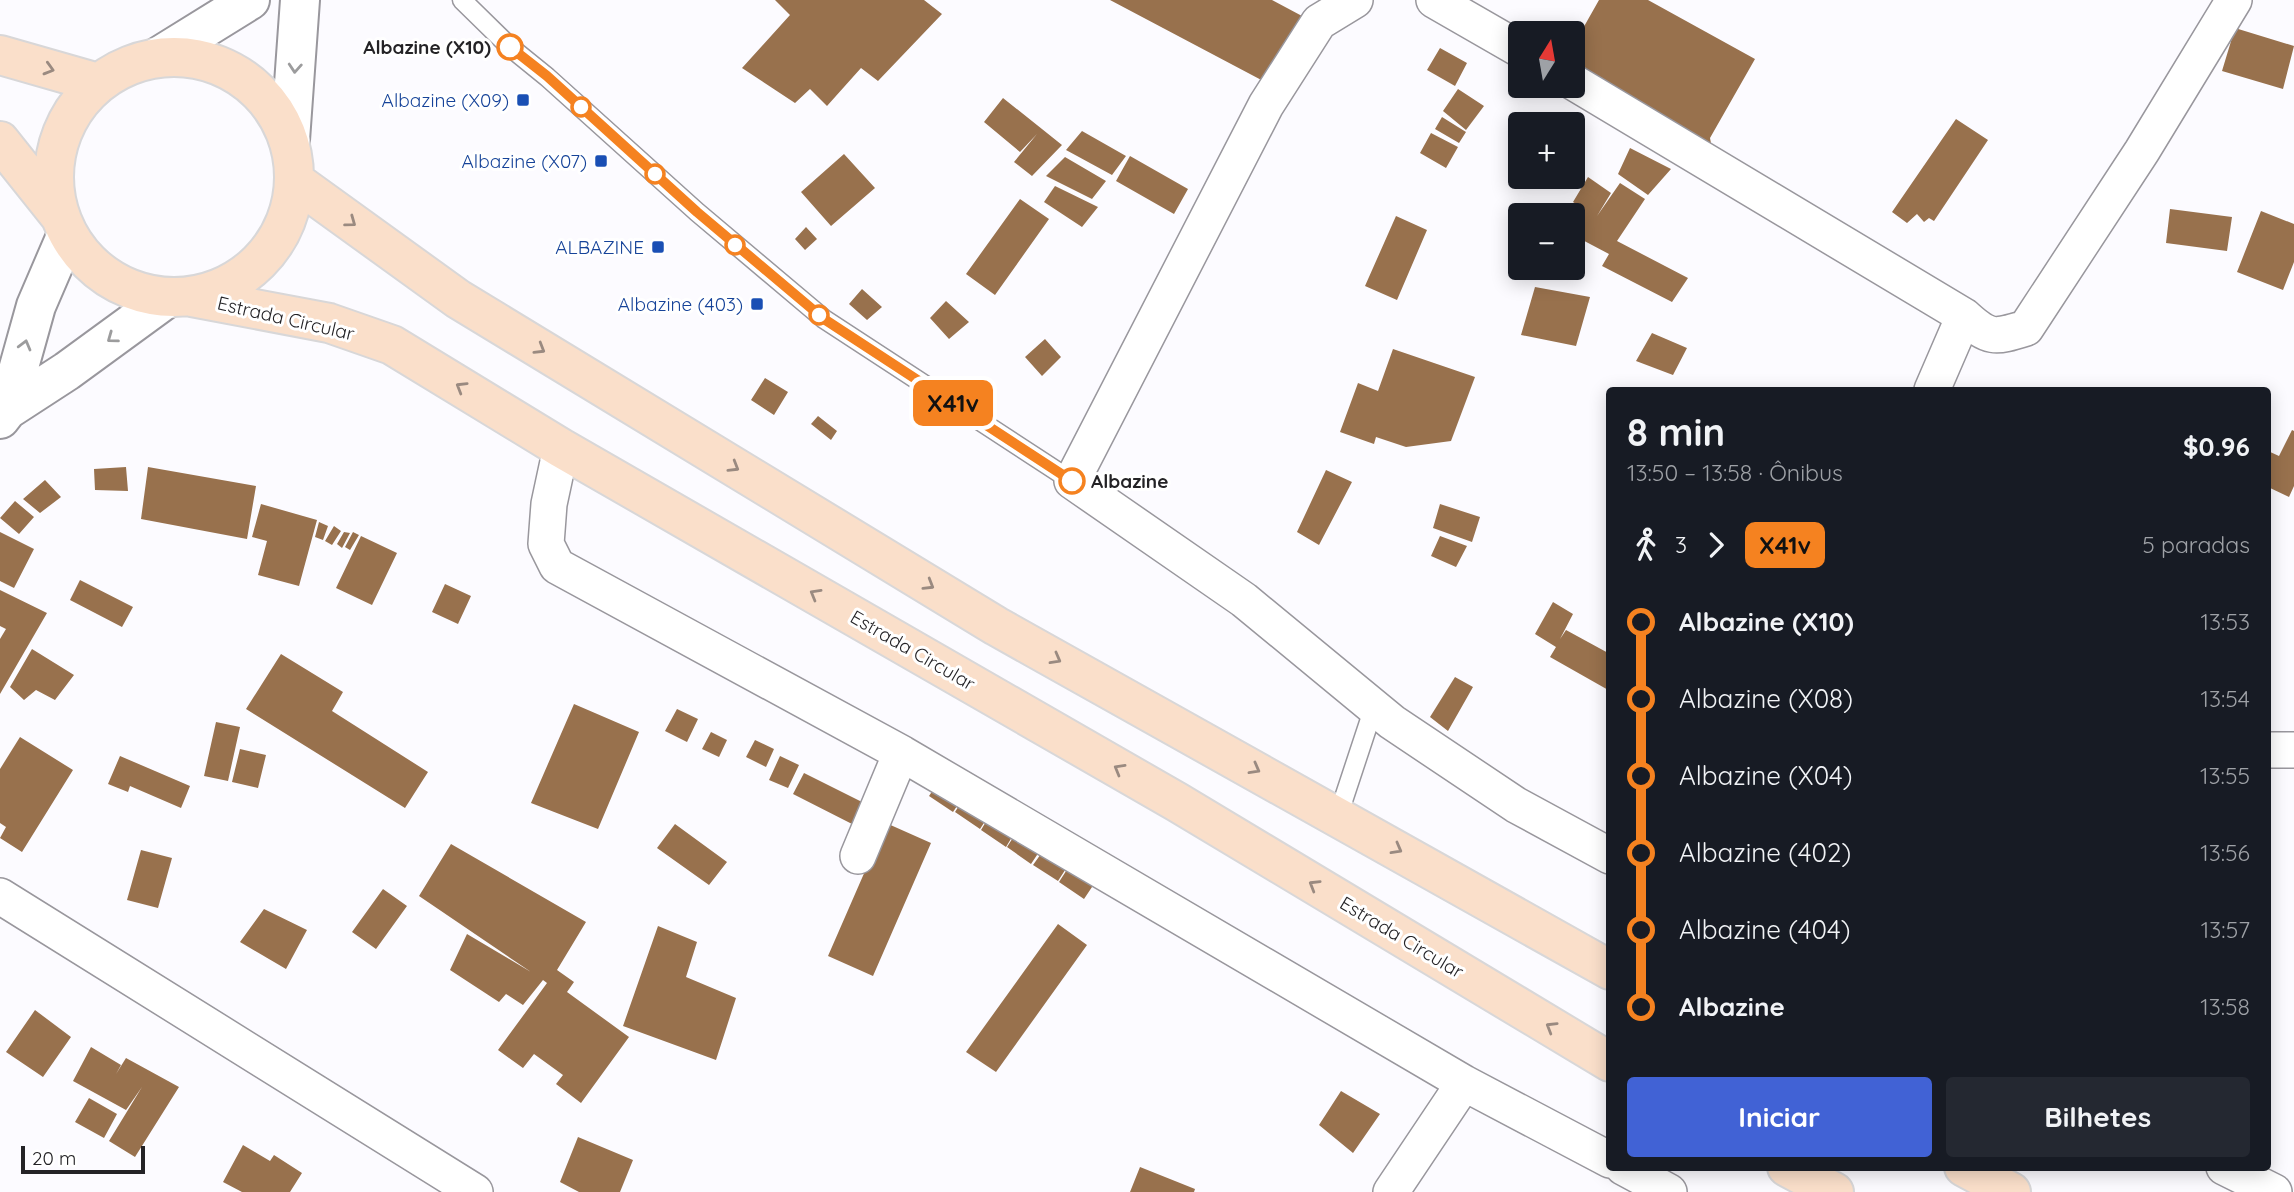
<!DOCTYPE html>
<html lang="pt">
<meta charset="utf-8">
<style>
:root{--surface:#171b24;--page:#242831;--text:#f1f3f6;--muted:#9ea1a6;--accent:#4162d5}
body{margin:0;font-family:Quicksand,sans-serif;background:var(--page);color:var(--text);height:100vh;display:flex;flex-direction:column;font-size:26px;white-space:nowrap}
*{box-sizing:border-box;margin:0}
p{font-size:23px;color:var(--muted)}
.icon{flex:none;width:38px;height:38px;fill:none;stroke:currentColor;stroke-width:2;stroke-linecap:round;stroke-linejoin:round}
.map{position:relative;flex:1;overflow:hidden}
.details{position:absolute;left:1606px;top:387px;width:665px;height:784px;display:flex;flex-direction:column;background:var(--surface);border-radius:7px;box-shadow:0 4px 18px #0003}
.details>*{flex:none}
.badge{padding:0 14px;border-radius:10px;font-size:24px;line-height:46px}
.needle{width:46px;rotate:11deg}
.tools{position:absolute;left:1508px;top:21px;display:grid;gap:14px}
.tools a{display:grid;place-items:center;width:77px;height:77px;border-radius:7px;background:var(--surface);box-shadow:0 4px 18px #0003;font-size:35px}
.scale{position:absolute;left:21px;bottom:18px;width:124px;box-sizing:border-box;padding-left:7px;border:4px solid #242326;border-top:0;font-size:19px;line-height:24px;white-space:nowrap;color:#242326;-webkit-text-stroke:5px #fff;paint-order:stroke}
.map>.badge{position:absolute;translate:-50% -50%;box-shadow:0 0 0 4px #fff}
.legs{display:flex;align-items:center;gap:10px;height:77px;padding:0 21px;font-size:23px}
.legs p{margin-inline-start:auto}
.headline{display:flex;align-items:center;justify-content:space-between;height:119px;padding:0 21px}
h1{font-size:38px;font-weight:800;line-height:52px}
.primary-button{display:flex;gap:14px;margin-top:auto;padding:14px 21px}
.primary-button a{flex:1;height:80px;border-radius:7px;background:var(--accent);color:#fff;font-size:28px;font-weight:800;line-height:80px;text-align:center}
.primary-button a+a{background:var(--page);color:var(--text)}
ul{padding:0 21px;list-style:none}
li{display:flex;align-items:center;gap:24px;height:77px;font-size:26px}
li i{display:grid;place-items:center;width:10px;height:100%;margin:0 9px;background:currentColor}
li i::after{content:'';width:18px;height:18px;margin:-9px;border:5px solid;border-radius:50%;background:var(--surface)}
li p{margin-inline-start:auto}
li:first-child i{background:linear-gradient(#0000 50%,currentColor 0)}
li:last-child i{background:linear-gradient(currentColor 50%,#0000 0)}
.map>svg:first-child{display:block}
.building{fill:#98714d}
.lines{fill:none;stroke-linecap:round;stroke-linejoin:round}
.service-casing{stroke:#99979d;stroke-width:21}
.minor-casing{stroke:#99979d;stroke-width:38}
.tertiary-casing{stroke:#99979d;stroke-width:42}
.primary-casing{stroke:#d8d7d8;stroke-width:42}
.service{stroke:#fff;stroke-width:18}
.minor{stroke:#fff;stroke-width:35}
.tertiary{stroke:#fff;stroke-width:38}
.primary{stroke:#fadfca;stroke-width:38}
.oneway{stroke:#9c9c9d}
.oneway2{stroke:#9a8a80}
.line-1-casing{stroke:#fff;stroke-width:16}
.line-1{stroke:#f58220;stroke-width:10}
.stop-1-dot{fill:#fff;stroke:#f58220;stroke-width:3.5}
.transit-dot{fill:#1a4fb4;stroke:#fff;stroke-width:2.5}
.labels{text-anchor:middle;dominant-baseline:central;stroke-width:6;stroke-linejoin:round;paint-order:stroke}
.stop-label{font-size:19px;font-weight:bold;fill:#242326;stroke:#fff;text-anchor:end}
.transit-label{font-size:19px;fill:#164399;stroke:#fff;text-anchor:end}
.street-label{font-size:19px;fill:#242326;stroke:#fff}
</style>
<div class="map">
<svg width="2294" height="1192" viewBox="0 0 2294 1192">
<rect width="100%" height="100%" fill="#fcfbff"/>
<path class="building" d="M775,0H924L942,14L878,81L861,68L827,106L810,89L795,103L742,68L790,15Z
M1110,0H1272L1302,16L1267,83Z
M1599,0H1648L1755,59L1710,138L1714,159L1573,80V46Z
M2235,28L2294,46L2283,89L2222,71Z
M1440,48L1467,63L1455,86L1427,70Z
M1458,89L1484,106L1466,130L1443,111Z
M1003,98L1062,145L1032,176L1014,162L1037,134L1020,152L984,122Z
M1442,117L1466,132L1459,143L1435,129Z
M1956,119L1988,140L1934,221L1929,218L1924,222L1917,214L1907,223L1892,212Z
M1082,131L1126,156L1112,175L1066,150Z
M1431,133L1458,147L1446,168L1420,153Z
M1630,148L1671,169L1648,195L1618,174Z
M844,154L875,188L831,226L801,192Z
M1130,156L1188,189L1174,214L1116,181Z
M1065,157L1106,181L1092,199L1046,176Z
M1588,177L1611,193L1597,216L1620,183L1645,199L1617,241L1688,278L1672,302L1602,266L1609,254L1573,235V215H1570L1576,204L1573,202Z
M1055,186L1098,207L1082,227L1044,202Z
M1020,199L1049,219L995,295L966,274Z
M2170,209L2232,217L2227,251L2166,243Z
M2261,211L2294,224V262L2283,290L2237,272Z
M1396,216L1427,230L1397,300L1365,286Z
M806,227L817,239L805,250L795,239Z
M1535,287L1590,297L1576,346L1521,335Z
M862,289L882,307L867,320L849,304Z
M946,301L969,322L949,339L930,318Z
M1652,333L1687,348L1673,375L1636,361Z
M1045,339L1061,357L1042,376L1025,357Z
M1393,349L1475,377L1451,441L1406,447L1376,437L1374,444L1340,432L1358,383L1378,391Z
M765,378L788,392L774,415L751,400Z
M818,416L837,431L831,440L811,424Z
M2292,430L2294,431V486L2289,497L2268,487V451L2279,456Z
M126,467L128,491L95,490L94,469Z
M148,467L256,486L247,539L141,519Z
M1326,470L1352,482L1319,545L1297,532Z
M45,480L61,497L40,513L23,499Z
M15,501L34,517L19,534L0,518Z
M261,504L317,520L299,586L258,575L267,541L252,537Z
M1440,504L1480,517L1472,542L1433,528Z
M319,522L328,526L323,540L315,537Z
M334,526L341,531L332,545L325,541Z
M0,532L34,549L14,588L0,581Z
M344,532L350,533L342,548L337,544Z
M353,532L359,535L350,550L345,547Z
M361,536L397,553L372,605L336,588Z
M1440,536L1467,546L1456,567L1431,556Z
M80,580L133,607L122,627L70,600Z
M445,584L471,596L458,624L432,612Z
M0,590L47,613L0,694V639L6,629L0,626Z
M1553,602L1573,614L1560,639L1566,630L1610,654V691L1550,657L1556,647L1535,634Z
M32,649L74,675L55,700L36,690L24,700L10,687Z
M281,654L343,692L332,711L428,772L405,808L246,709Z
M1455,677L1473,687L1448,731L1430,717Z
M574,704L639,732L598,829L531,803Z
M677,709L698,719L687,742L665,731Z
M216,722L240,727L228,781L204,776Z
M711,732L727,740L719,757L702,749Z
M20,737L73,770L22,852L0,838L6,827L0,823V769Z
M755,740L774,749L766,767L746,757Z
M240,749L266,755L258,788L232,782Z
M120,756L190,786L181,808L130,786L128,792L108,784Z
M780,756L799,765L788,788L769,780Z
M804,773L864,803L854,825L793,794Z
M939,781L963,797L953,812L929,796Z
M964,798L989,815L980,829L955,812Z
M990,815L1015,832L1006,847L981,830Z
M886,823L931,843L873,976L828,956Z
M675,824L727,862L709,885L657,848Z
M1016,833L1041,849L1031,864L1007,847Z
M451,844L586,922L557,970L574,982L567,992L629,1037L581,1103L556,1084L563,1075L534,1054L523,1068L498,1050L547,983L543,980L523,1005L506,994L499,1002L450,970L467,934L531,972L419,896Z
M141,850L172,858L158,908L127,900Z
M1043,851L1067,867L1058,881L1033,865Z
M1068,868L1094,884L1084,899L1059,882Z
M383,889L407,906L376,949L352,932Z
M264,909L307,930L286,969L240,942Z
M1058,924L1087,945L996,1072L966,1052Z
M658,926L697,942L686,977L736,998L716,1060L623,1026Z
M35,1010L71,1037L43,1077L6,1052Z
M91,1047L121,1065L116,1074L126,1058L179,1087L135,1157L109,1141L142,1087L126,1110L73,1081Z
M1341,1091L1380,1114L1353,1153L1319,1125Z
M89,1098L117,1114L104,1138L75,1122Z
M578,1137L633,1160L620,1192H579L560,1182Z
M243,1145L270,1161L274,1155L302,1173L290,1192H242L223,1182Z
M1140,1167L1195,1189L1194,1192H1130Z"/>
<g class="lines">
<defs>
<path id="service" d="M462,0L510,47L547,77L697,212L824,319L1072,481
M1338,816L1374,707"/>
<path id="minor" d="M1355,0L1319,22L1266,105L1072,481L1244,600L1392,722L1516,805L1610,856
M1434,0L1521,50
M1573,82L1964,316C1989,339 1994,338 2026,328L2142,151L2234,0
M1932,390L1964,316
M561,448L549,504L546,544L557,566L901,753L1464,1083L1610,1160
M2268,750H2294
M858,856L901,753
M0,896L475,1192
M1623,1167L1669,1192
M2224,1167L2274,1192
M1391,1192L1464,1083"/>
<path id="tertiary" d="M158,57L250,0
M290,140L300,0
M7,410L67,371L167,298
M0,419L7,410L36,306L67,234"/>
<path id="primary" d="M0,55L98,83
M54 177a120 120 0 1 1 240 0a120 120 0 1 1-240 0Z
M0,141L59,215
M296,182L458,299L996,626L1610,970
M192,297L329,323L392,345L561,448L1177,802L1610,1062
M1787,1167L1834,1192
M1964,1167L2011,1192"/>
</defs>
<use href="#service" class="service-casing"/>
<use href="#minor" class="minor-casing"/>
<use href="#tertiary" class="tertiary-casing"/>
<use href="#primary" class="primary-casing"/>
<use href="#service" class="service"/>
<use href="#minor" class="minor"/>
<use href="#tertiary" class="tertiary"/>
<use href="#primary" class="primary"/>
</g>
<defs><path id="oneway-chevron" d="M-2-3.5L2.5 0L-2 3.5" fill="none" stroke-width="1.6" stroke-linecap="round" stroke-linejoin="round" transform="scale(1.75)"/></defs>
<g class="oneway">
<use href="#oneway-chevron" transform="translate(295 68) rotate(94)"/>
<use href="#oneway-chevron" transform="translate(112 338) rotate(144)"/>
<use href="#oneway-chevron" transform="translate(25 345) rotate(-75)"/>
</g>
<g class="oneway2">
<use href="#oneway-chevron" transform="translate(49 69) rotate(16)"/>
<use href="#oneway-chevron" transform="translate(351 222) rotate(36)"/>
<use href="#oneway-chevron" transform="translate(540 349) rotate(31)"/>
<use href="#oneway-chevron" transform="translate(461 387) rotate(-149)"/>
<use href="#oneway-chevron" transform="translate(734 467) rotate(31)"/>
<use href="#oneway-chevron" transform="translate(929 585) rotate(31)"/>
<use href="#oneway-chevron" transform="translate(815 594) rotate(-150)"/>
<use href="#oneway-chevron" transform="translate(1056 659) rotate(29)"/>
<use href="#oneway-chevron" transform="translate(1119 769) rotate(-150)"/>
<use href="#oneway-chevron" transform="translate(1255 769) rotate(29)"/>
<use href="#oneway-chevron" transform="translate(1397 849) rotate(29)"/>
<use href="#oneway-chevron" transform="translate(1314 885) rotate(-149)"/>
<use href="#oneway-chevron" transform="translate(1551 1027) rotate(-149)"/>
</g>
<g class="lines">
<defs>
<path id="line-1" d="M510,47L547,76L697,212L824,319L1072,481"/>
</defs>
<use href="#line-1" class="line-1-casing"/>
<use href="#line-1" class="line-1"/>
</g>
<g class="stop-1-dot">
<circle cx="510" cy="47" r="12"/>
<circle cx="581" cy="107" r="9"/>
<circle cx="655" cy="174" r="9"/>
<circle cx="735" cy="245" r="9"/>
<circle cx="819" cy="315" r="9"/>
<circle cx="1072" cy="481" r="12"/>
</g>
<g class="transit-dot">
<rect x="516" y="93" width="14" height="14" rx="3.5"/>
<rect x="594" y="154" width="14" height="14" rx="3.5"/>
<rect x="651" y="240" width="14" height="14" rx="3.5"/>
<rect x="750" y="297" width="14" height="14" rx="3.5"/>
</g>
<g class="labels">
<g class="stop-label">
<text x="491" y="47">Albazine (X10)</text>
<text x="1091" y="481" text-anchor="start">Albazine</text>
</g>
<g class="transit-label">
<text x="509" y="100">Albazine (X09)</text>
<text x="587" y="161">Albazine (X07)</text>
<text x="644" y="247">ALBAZINE</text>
<text x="743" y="304">Albazine (403)</text>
</g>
<g class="street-label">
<text transform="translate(286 318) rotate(13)">Estrada Circular</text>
<text transform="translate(913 650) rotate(30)">Estrada Circular</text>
<text transform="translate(1402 937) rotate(31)">Estrada Circular</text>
</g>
</g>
</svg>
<div class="tools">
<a><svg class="needle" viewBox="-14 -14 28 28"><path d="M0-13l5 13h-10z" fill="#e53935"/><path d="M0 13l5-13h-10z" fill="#9ea1a6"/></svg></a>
<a>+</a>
<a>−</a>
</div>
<div class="scale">20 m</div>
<b class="badge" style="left:953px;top:403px;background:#f58220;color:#111">X41v</b>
<section class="details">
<div class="headline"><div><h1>8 min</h1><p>13:50 – 13:58 · Ônibus</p></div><b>$0.96</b></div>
<div class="legs"><svg class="icon" aria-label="walk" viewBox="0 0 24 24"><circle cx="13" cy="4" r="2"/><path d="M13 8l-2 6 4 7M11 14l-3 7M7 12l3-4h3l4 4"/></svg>3<svg class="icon" aria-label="forward" viewBox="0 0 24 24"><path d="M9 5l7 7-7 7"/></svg><b class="badge" style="background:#f58220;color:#111">X41v</b><p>5 paradas</p></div>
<ul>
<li><i style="color:#f58220"></i><b>Albazine (X10)</b><p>13:53</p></li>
<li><i style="color:#f58220"></i><span>Albazine (X08)</span><p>13:54</p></li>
<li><i style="color:#f58220"></i><span>Albazine (X04)</span><p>13:55</p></li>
<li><i style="color:#f58220"></i><span>Albazine (402)</span><p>13:56</p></li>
<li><i style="color:#f58220"></i><span>Albazine (404)</span><p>13:57</p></li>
<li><i style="color:#f58220"></i><b>Albazine</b><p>13:58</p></li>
</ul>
<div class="primary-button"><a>Iniciar</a><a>Bilhetes</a></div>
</section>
</div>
